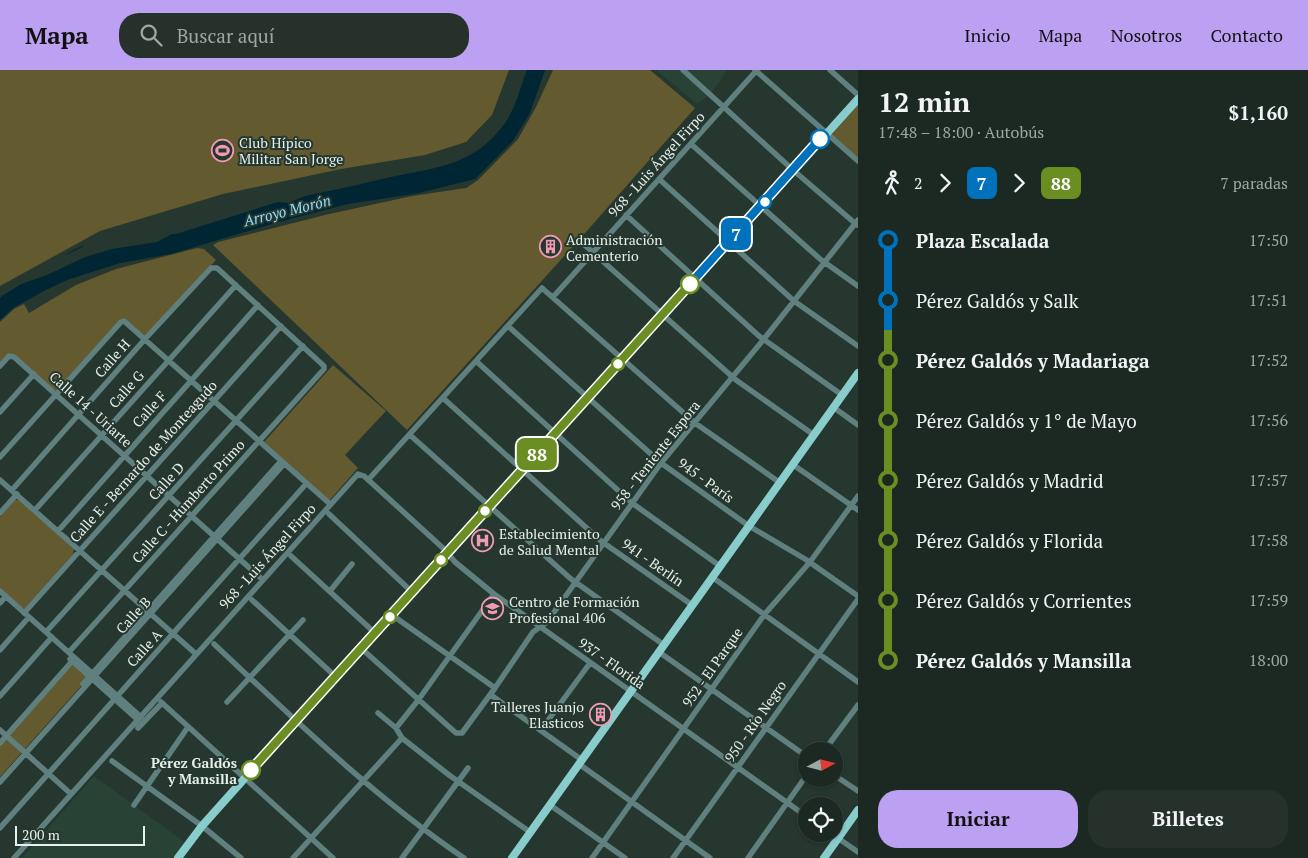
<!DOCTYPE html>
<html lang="es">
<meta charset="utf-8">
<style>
:root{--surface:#1c2922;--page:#25312a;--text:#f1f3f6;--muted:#a0a6a5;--line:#3a4540;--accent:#bca0f2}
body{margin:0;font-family:"PT Serif",serif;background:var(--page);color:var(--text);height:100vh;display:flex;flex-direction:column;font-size:19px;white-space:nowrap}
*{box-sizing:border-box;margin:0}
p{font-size:16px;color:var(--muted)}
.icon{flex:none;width:28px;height:28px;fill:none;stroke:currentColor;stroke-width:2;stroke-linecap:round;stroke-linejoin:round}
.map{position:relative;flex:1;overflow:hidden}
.details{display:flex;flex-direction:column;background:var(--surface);width:450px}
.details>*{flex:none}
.badge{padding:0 10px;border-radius:8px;font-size:18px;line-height:32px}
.needle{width:32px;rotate:83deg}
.controls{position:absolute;left:798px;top:672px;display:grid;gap:10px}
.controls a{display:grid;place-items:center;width:45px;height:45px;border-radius:50%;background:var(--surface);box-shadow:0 1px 4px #0004,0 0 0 1px var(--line);font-size:25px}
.scale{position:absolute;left:15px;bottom:12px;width:130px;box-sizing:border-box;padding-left:5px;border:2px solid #e6f1eb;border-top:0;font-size:14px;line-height:18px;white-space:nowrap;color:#e6f1eb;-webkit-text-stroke:4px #25372e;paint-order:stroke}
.map>.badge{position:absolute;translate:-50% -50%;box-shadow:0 0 0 2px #fff}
.legs{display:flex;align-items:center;gap:8px;height:55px;padding:0 20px;font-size:16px}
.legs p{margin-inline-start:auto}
.head{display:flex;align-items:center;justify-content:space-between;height:85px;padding:0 20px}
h1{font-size:28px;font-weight:700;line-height:38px}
.action{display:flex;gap:10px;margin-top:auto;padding:10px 20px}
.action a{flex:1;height:58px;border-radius:20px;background:var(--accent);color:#111;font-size:20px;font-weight:700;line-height:58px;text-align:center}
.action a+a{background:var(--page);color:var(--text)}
ul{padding:0 20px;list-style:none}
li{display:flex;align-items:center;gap:18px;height:60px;font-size:19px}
li i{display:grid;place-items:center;width:8px;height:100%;margin:0 6px;background:currentColor}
li i::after{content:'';width:12px;height:12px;margin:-6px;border:4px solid;border-radius:50%;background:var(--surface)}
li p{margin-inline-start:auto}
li:first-child i{background:linear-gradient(#0000 50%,currentColor 0)}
li:last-child i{background:linear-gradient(currentColor 50%,#0000 0)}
header{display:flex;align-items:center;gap:30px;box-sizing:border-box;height:70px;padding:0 25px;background:var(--accent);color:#111}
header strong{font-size:24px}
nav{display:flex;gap:28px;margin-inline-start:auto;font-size:18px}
.search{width:350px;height:45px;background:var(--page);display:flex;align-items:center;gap:12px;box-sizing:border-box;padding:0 18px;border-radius:20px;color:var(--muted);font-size:19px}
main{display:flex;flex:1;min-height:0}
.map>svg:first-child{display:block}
.built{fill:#284235}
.green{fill:#635a2f}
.water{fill:#002533}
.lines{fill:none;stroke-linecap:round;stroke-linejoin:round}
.stream{stroke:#002533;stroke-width:1}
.minor{stroke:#5f807f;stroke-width:5.5}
.major{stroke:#8cc;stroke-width:8}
.line-1-casing{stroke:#fff;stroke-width:11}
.line-2-casing{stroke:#fff;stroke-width:11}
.line-1{stroke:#0072bc;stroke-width:8}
.line-2{stroke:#6b8e23;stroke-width:8}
.stop-1-dot{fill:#fff;stroke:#0072bc;stroke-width:2.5}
.stop-2-dot{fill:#fff;stroke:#6b8e23;stroke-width:2.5}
.labels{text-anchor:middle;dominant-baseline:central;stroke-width:4;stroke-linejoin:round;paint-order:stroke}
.poi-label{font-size:14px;fill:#e6f1eb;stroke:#25372e;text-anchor:start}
.street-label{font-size:14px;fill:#e6f1eb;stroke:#25372e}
.stop-label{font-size:14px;font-weight:bold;fill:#e6f1eb;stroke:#25372e;text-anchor:end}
.water-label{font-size:15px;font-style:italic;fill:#91ddff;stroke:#25372e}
</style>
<header>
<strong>Mapa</strong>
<div class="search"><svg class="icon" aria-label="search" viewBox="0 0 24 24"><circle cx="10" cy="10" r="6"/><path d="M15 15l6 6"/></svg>Buscar aquí</div>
<nav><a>Inicio</a><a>Mapa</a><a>Nosotros</a><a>Contacto</a></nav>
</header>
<main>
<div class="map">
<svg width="858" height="788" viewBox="0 0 858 788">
<rect width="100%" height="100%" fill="#25372e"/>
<path class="built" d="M656,0H727L722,9L707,27L697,34Z
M94,706L186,773L175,788H22Z"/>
<path class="green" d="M0,0H509L492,45L466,72L425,85L341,99L223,124L100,161L0,216Z
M553,0H650L695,38L586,162L407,360L213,175L218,172L329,144L412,126L466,118L478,110L518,69L536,37Z
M858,35V89L832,67V64Z
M197,178L204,179L216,190L145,267L126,250L57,320H53L13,284L0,292V252L14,239L24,234L29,243L76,215L116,199Z
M333,295L386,341L345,385L358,398L329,431L264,372Z
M15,430H19L74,479L73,484L25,538H22L0,518V447Z
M72,590L90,606L0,707V673Z"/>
<path class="water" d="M527,0H545L530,43L513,71L475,109L419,123L348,134L275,153L171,184L120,193L67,210L46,220L13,238L0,250V228L2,226L21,214L47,205L85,187L112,179L157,172L172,164H176L278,132L289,133L305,126C334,120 362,114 391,107C438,97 474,96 505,53C516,37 520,18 527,0Z"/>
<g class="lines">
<path class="stream" d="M67,184L83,176"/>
<path class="minor" d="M683,0L793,100L857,155
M755,0L858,91
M830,0L858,25
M691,74L820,189L858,216
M659,109L794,231L858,276
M626,145L759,266L842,325
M579,170L736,310L814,365
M553,227L757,0
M508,256L661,393L749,456L805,489L858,526
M476,291L632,433L720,496
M0,296L9,286L14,287L263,510
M443,328L601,471L692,535
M833,337L858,355
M0,342L34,304
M410,365L571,509L664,575
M0,387L121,252L124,251L330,434
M792,394L858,440
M0,410L196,584
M368,410L542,218L695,353L779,412
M12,420L145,269L211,198H217L324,296V299L69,582
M35,440L236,215
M0,443L17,424
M329,444L412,522
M58,461L258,235
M291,486L375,563
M712,507L858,612
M0,521L141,647
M330,521L352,494
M252,530L336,607
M0,533L6,526
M24,543L281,256
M392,545L495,618
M46,562L303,276
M214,574C294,649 373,726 464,788
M362,579L456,663H462L495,618L533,562L547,552L661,393L764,269L858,150
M0,580L29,547
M659,582L806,686
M70,589L138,650
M83,614L281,391
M491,625L582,690
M0,626L52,567
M161,632L333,788
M227,632L303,550
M378,643L396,658L402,668L449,705L530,762
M138,658L162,633
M396,658L419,629L494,524
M0,660L71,724
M541,660L590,593
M0,673L74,589
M824,681L858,635
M112,691L202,756L241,788
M579,694L710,788
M834,705L858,721
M0,712L284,394
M134,735L188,657
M550,735L625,788
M0,758L306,414
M832,764L858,782
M14,788L358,404L364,406L444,479L455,492L494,524L806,746
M293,788L402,668
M402,788L468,698
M592,788L764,545L810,492L858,426
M673,788L858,529
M748,788L806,706"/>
<path class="major" d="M178,788L202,756L244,709L858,29
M512,788L858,303
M824,788L858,740"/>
</g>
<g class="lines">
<defs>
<path id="line-1" d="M690,214L820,69"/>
<path id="line-2" d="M251,700L690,214"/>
</defs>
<use href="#line-1" class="line-1-casing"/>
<use href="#line-2" class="line-2-casing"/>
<use href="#line-1" class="line-1"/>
<use href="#line-2" class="line-2"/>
</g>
<defs>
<symbol id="stadium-ring" viewBox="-11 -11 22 22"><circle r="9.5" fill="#25372e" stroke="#f19ab4" stroke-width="1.5"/><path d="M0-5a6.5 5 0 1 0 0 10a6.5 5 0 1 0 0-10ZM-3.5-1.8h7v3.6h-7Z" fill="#f19ab4"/></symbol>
<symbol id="building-ring" viewBox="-11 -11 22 22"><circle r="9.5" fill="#25372e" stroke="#f19ab4" stroke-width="1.5"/><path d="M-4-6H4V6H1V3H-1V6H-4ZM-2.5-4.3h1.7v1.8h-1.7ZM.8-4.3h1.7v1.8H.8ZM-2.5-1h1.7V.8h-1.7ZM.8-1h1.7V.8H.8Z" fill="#f19ab4"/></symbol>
<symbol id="hospital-ring" viewBox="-11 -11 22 22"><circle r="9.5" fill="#25372e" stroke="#f19ab4" stroke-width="1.5"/><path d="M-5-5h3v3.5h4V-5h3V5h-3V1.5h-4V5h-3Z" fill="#f19ab4"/></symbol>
<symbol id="university-ring" viewBox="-11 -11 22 22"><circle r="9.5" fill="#25372e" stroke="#f19ab4" stroke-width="1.5"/><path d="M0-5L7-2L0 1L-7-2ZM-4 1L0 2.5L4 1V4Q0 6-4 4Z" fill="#f19ab4"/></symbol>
</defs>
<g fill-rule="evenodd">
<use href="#stadium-ring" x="210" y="68" width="25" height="25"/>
<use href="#building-ring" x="538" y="164" width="25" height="25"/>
<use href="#hospital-ring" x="470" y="458" width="25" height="25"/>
<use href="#university-ring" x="480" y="526" width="25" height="25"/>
<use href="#building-ring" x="588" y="632" width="25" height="25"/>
</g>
<g class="stop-1-dot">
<circle cx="820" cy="69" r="9"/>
<circle cx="765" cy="132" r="6"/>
</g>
<g class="stop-2-dot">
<circle cx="690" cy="214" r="9"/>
<circle cx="618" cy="294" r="6"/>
<circle cx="485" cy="441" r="6"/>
<circle cx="441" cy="490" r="6"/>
<circle cx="390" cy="547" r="6"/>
<circle cx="251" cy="700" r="9"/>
</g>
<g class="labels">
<g class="poi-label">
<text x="239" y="72">Club Hípico<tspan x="239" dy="16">Militar San Jorge</tspan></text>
<text x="566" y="169">Administración<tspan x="566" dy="16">Cementerio</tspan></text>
<text x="499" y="463">Establecimiento<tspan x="499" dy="16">de Salud Mental</tspan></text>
<text x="509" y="531">Centro de Formación<tspan x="509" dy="16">Profesional 406</tspan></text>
<text x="584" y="636" text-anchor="end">Talleres Juanjo<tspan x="584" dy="16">Elasticos</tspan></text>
</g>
<g class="street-label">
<text transform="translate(656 94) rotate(-48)">968 - Luis Ángel Firpo</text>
<text transform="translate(112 288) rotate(-49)">Calle H</text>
<text transform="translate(126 319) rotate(-48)">Calle G</text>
<text transform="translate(91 339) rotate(42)">Calle 14 - Uriarte</text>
<text transform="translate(149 339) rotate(-48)">Calle F</text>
<text transform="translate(655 385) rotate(-52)">958 - Teniente Espora</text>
<text transform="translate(143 391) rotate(-48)">Calle E - Bernardo de Monteagudo</text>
<text transform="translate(706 410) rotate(36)">945 - París</text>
<text transform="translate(166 411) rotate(-48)">Calle D</text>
<text transform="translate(188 431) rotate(-48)">Calle C - Humberto Primo</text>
<text transform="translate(267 486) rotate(-48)">968 - Luis Ángel Firpo</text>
<text transform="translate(653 492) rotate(35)">941 - Berlín</text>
<text transform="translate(133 545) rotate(-48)">Calle B</text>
<text transform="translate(144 578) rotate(-48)">Calle A</text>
<text transform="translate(612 593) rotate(35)">937 - Florida</text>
<text transform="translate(712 597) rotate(-55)">952 - El Parque</text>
<text transform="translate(755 651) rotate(-55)">950 - Río Negro</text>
</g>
<g class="stop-label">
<text x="237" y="692">Pérez Galdós<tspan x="237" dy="16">y Mansilla</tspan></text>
</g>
<g class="water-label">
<text transform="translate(287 140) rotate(-14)">Arroyo Morón</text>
</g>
</g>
</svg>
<div class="controls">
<a><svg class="needle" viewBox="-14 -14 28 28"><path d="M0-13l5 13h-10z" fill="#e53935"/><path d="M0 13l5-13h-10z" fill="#a0a6a5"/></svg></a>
<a><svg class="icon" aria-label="locate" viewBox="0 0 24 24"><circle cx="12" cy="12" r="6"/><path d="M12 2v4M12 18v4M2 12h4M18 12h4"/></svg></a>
</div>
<div class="scale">200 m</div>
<b class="badge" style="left:736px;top:164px;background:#0072bc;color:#fff">7</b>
<b class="badge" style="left:537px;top:384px;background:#6b8e23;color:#fff">88</b>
</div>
<section class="details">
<div class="head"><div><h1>12 min</h1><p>17:48 – 18:00 · Autobús</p></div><b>$1,160</b></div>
<div class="legs"><svg class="icon" aria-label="walk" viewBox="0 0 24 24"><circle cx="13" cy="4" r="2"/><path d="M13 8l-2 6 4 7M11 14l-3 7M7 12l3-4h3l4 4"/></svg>2<svg class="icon" aria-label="forward" viewBox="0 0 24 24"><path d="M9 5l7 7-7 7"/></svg><b class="badge" style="background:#0072bc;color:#fff">7</b><svg class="icon" aria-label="forward" viewBox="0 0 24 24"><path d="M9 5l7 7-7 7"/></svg><b class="badge" style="background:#6b8e23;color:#fff">88</b><p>7 paradas</p></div>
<ul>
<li><i style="color:#0072bc"></i><b>Plaza Escalada</b><p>17:50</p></li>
<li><i style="color:#0072bc"></i><span>Pérez Galdós y Salk</span><p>17:51</p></li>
<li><i style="color:#6b8e23"></i><b>Pérez Galdós y Madariaga</b><p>17:52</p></li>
<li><i style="color:#6b8e23"></i><span>Pérez Galdós y 1° de Mayo</span><p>17:56</p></li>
<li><i style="color:#6b8e23"></i><span>Pérez Galdós y Madrid</span><p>17:57</p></li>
<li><i style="color:#6b8e23"></i><span>Pérez Galdós y Florida</span><p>17:58</p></li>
<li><i style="color:#6b8e23"></i><span>Pérez Galdós y Corrientes</span><p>17:59</p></li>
<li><i style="color:#6b8e23"></i><b>Pérez Galdós y Mansilla</b><p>18:00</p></li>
</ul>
<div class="action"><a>Iniciar</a><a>Billetes</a></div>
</section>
</main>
